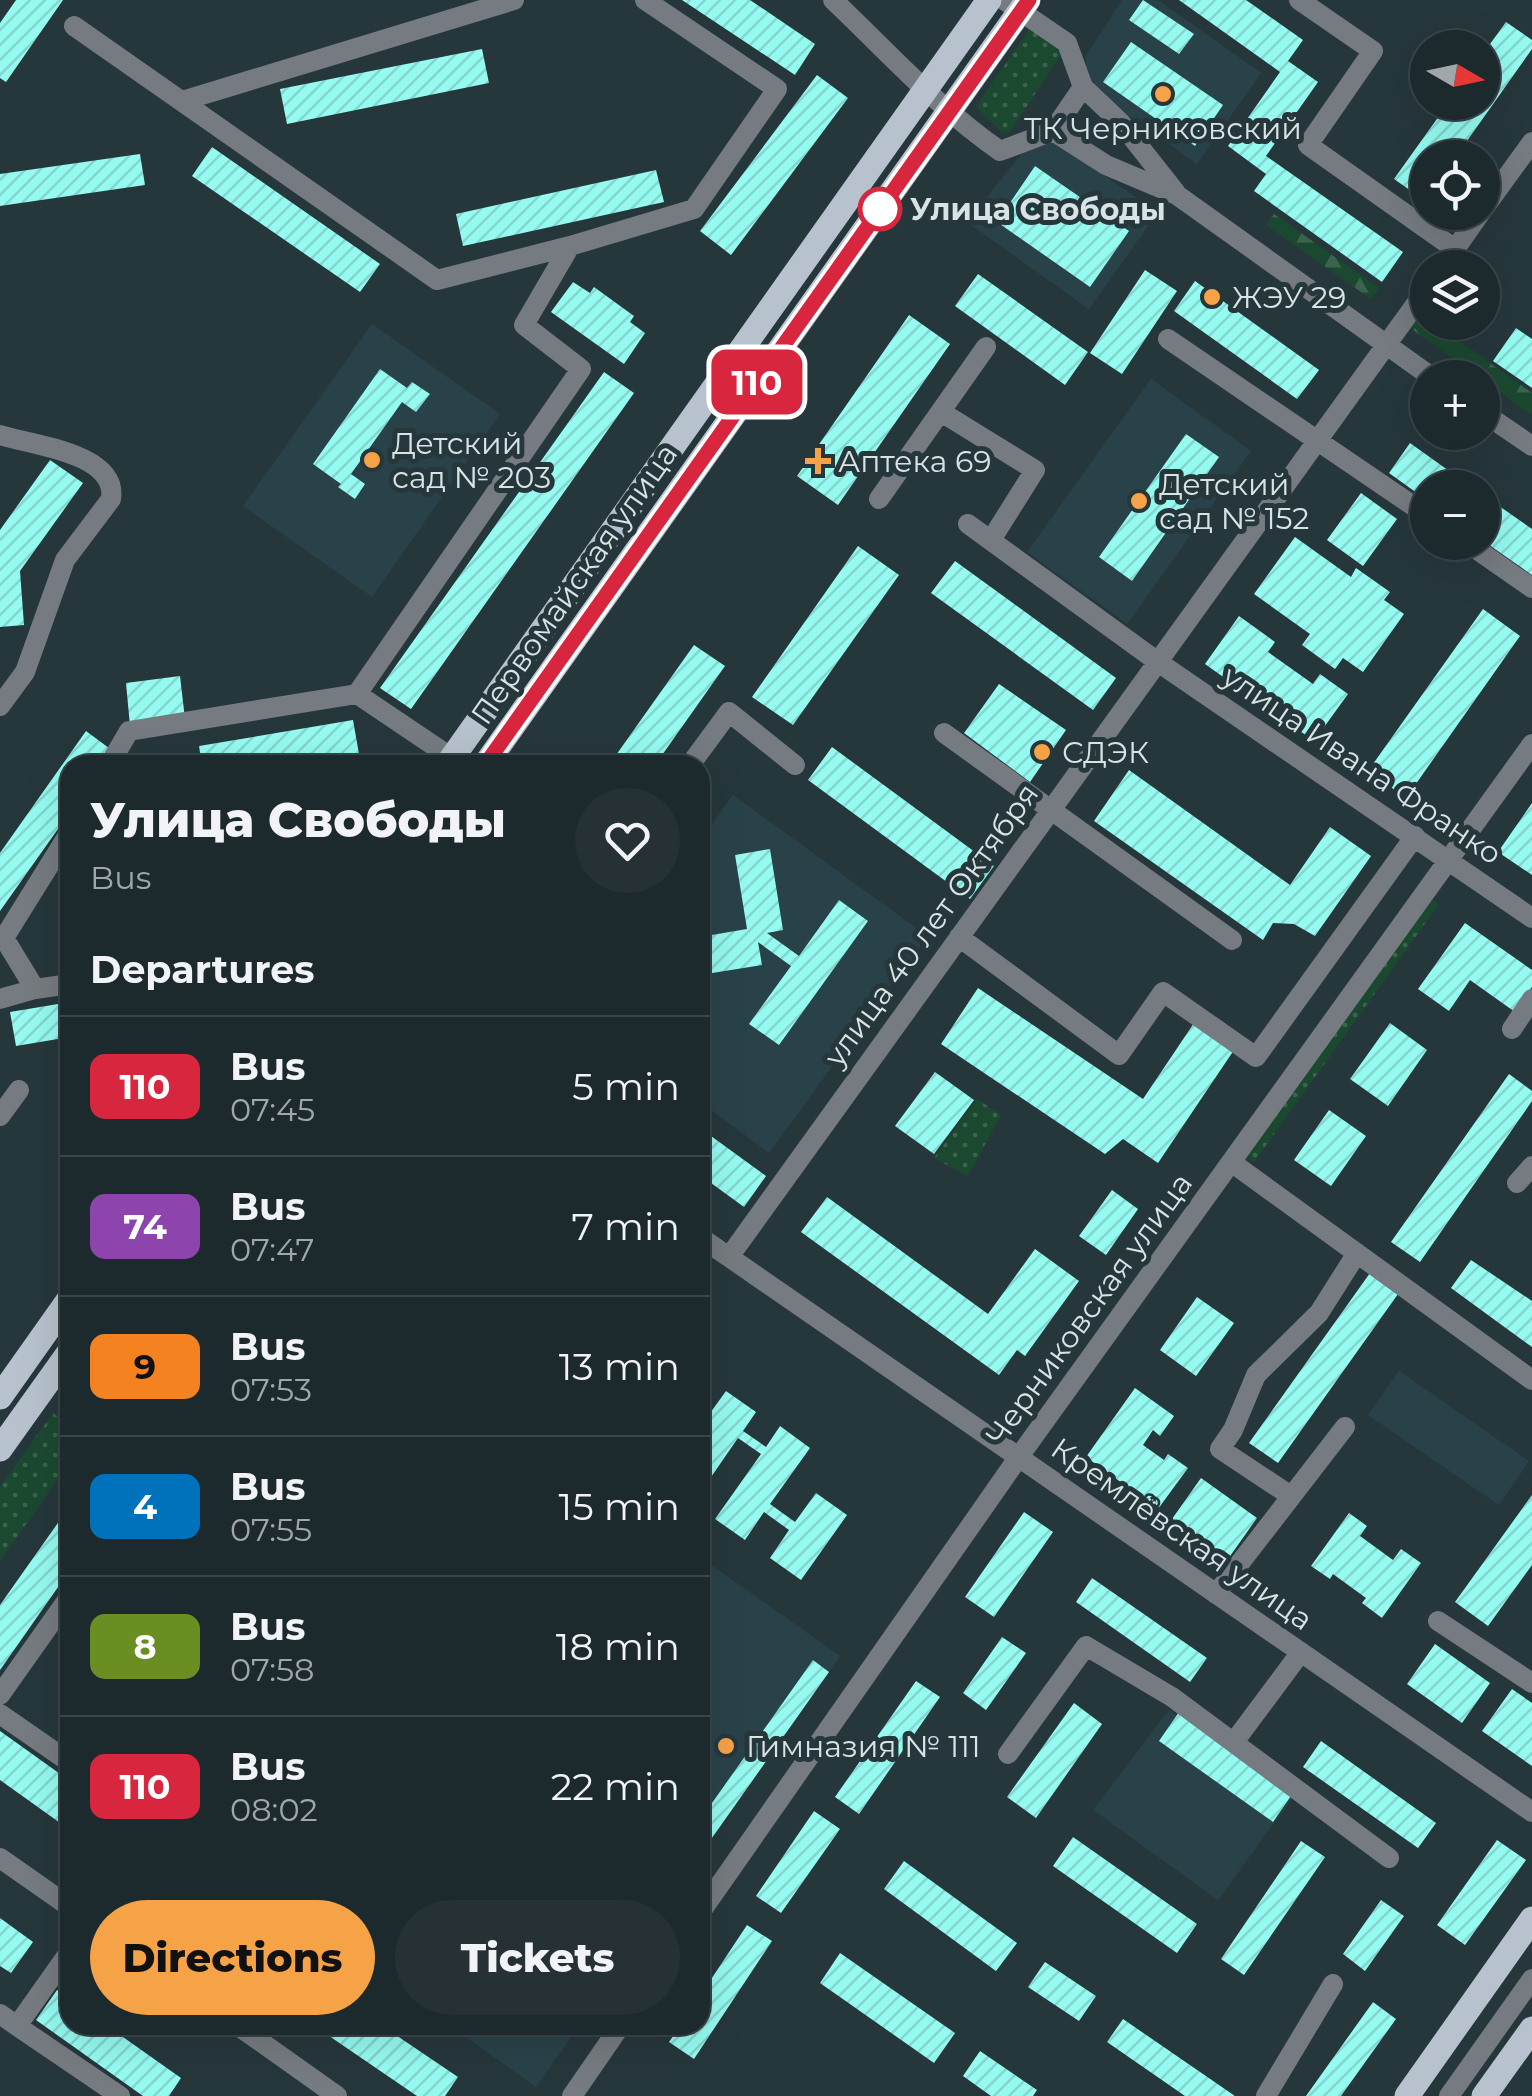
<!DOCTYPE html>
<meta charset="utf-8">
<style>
:root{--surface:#1c292d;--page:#253135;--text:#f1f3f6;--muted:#a0a6aa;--line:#3a4549;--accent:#f6a247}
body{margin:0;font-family:Montserrat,sans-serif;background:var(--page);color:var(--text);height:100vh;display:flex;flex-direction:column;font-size:38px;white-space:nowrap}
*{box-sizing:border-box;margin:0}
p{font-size:32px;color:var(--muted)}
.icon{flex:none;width:55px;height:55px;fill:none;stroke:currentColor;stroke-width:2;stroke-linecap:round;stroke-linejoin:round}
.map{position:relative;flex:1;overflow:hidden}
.panel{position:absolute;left:60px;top:755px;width:650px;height:1280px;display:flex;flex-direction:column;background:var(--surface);border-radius:30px;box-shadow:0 10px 40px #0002,0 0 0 2px var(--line)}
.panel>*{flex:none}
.badge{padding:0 20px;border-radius:15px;font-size:35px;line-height:65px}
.needle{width:65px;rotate:99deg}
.controls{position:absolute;left:1410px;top:30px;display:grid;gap:20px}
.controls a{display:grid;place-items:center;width:90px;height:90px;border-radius:50%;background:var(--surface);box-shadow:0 10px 40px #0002,0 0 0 2px var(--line);font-size:50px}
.map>.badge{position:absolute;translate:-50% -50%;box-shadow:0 0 0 5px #fff}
h2{padding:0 30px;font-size:38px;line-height:90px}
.round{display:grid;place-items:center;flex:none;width:105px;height:105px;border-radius:52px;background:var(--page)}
.overview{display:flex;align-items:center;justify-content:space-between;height:170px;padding:0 30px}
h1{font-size:48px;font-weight:800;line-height:75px}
.action{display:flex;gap:20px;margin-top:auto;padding:20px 30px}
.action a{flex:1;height:115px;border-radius:60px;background:var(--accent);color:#111;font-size:40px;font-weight:800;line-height:115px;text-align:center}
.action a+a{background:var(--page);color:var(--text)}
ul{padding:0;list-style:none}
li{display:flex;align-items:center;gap:30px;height:140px;padding:0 30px;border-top:2px solid var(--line)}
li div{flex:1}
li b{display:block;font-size:38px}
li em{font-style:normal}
li .badge{min-width:110px;font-weight:700;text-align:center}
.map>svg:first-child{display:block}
.built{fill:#294249}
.grass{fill:url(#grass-dots)}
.forest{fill:url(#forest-firs)}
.building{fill:url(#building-hatch)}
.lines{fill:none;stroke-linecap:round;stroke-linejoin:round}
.minor{stroke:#767b81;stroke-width:20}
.major{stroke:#b7c2ce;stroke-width:25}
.line-casing{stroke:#fff;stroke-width:22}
.line{stroke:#d7263d;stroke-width:15}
.poi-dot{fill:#f6a247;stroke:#26373c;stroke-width:4}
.stop-dot{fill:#fff;stroke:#d7263d;stroke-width:5}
.labels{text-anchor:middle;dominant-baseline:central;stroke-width:10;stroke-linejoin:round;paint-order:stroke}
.poi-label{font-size:30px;fill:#d8e3e6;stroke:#26373c;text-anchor:start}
.stop-label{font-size:30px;font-weight:bold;fill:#d8e3e6;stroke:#26373c;text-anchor:start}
.street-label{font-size:30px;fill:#d8e3e6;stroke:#26373c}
</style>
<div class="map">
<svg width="1532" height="2096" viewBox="0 0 1532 2096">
<defs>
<pattern id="grass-dots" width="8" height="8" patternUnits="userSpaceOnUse" patternTransform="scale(2.5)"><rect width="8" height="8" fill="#1b4930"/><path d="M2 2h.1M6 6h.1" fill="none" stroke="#3b634e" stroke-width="1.8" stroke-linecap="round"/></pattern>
<pattern id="forest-firs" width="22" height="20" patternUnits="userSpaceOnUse" patternTransform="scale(2.5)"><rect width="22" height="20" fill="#1b4930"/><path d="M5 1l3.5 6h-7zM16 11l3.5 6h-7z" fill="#3b634e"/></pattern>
<pattern id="building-hatch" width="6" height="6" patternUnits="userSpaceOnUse" patternTransform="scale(2.5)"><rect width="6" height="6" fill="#95fbf1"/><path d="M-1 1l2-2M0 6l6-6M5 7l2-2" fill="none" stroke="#84d6cf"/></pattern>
</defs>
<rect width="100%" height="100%" fill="#26373c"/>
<path class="built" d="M1122,0H1158L1261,73L1197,164L1095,92L1086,72V56Z
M1051,140L1158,212L1089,309L967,222L1023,152Z
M372,324L500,414L372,597L243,506Z
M1151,379L1251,451L1127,624L1027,552Z
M733,795L927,936L769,1153L700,1102V840Z
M1399,1371L1529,1461L1499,1505L1368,1415Z
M700,1557L840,1656L829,1672L814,1661L700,1820Z
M1169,1710L1293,1797L1218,1900L1093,1810Z
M449,2025H580L536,2087Z"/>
<path class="grass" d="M1030,28L1058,43L1062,53L1010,132L1003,133L976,107Z
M1429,897L1439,904L1254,1162L1244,1155Z
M977,1099L1001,1115L968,1176L934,1158Z
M53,1413L70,1425V1462L0,1561V1487Z"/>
<path class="forest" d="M1274,214L1379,288L1371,299L1266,225Z
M1421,313L1427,318L1428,322L1434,323L1532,393V415L1410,328Z"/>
<path class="building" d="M16,0H63L6,82L0,78V23Z
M682,0H750L815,44L795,75Z
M1143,0L1194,34L1179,54L1129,20Z
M1179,0H1246L1303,40L1288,61L1318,82L1266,156L1403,252L1382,282L1254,191L1266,174L1228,146L1280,72Z
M1506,22L1532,40V49L1455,158H1428V196L1424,200L1394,179L1449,102H1482V55Z
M1131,42L1223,105L1195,146L1103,82Z
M482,49L489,83L287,124L280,89Z
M817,75L848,98L731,255L700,231Z
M212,147L380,264L360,292L192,176Z
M140,154L145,185L0,206V174Z
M1035,166L1129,231L1090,287L997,222Z
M656,170L664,202L463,246L456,214Z
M1145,270L1177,291L1122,374L1090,353Z
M978,274L1088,352L1065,385L955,306Z
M1195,281L1319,370L1297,399L1174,311Z
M573,282L590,293L594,287L634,316L630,322L645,333L624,364L551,312Z
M909,315L950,344L838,505L797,476Z
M1516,328L1532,339V388L1493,361Z
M380,369L407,388L412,382L430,394L416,412L402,402L351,474L365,484L355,499L338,487L341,484L313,464Z
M604,372L634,393L411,709L380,688Z
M1186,434L1219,457L1132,581L1099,557Z
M1410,443L1473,488H1428V501L1389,473Z
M50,460L83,483L20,571L24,625L0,627V530Z
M1361,493L1397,519L1363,566L1327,540Z
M1482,494L1532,529V575L1482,540Z
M1295,537L1351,577L1356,568L1390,592L1384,600L1404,614L1363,672L1343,658L1335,669L1302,645L1310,634L1254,594Z
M858,546L899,575L793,725L752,697Z
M955,561L1116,678L1093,710L931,593Z
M1483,609L1520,636L1406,798L1368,771Z
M1239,616L1275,642L1268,652L1313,684L1320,674L1348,694L1314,741L1286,721L1293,711L1247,679L1240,689L1205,664Z
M694,645L725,666L655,765H609Z
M180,676L185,719L130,726L126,683Z
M999,684L1066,730L1030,782L964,733Z
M353,720L359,754L294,765H202L199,746Z
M86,731L113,751L103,765H70V812L0,911V853Z
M832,747L994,866L970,899L808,780Z
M1129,770L1290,885L1330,827L1371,856L1315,936L1294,924L1273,923L1263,940L1094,821Z
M1532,803V875L1498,852Z
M770,849L783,930L767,933L799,956L839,900L868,921L779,1045L749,1024L791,966L758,942L762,965L700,975V937L747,929L735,855Z
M1465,923L1532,970V987L1515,1012L1470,980L1449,1011L1418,989Z
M978,988L1143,1099L1194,1023L1234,1050L1158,1163L1123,1139L1105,1154L941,1044Z
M70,1002V1037L16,1046L10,1012Z
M1390,1023L1427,1050L1388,1106L1350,1079Z
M935,1072L974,1100L934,1154L895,1126Z
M1509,1074L1532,1091V1101L1420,1262L1391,1242Z
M1329,1110L1366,1136L1331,1186L1294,1160Z
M700,1128L766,1176L744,1207L700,1175Z
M1112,1190L1138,1209L1106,1255L1079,1236Z
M827,1197L988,1314L1035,1249L1079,1281L1025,1356L1017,1350L999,1375L801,1232Z
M1471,1260L1532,1301V1347L1451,1288Z
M1370,1273L1398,1294L1278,1463L1249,1443Z
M1197,1297L1234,1323L1196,1376L1160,1350Z
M1135,1388L1174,1416L1160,1436L1153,1430L1143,1445L1164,1460L1168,1454L1188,1468L1158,1509L1086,1457Z
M726,1391L756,1412L743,1431L766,1447L780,1426L810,1448L770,1504L795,1522L816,1493L847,1515L801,1580L770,1558L789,1530L764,1512L745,1540L715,1519L761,1454L738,1438L709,1480L700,1473V1427Z
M1201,1478L1257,1518L1228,1559L1172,1519Z
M1532,1495V1565L1488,1626L1455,1602Z
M1024,1512L1053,1532L994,1617L965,1597Z
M1349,1513L1367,1526L1360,1536L1393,1560L1401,1549L1421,1563L1382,1618L1362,1603L1366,1598L1333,1574L1330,1579L1311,1566Z
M60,1520L70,1527V1570L0,1670V1605Z
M1092,1578L1207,1658L1190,1682L1076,1602Z
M1002,1637L1026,1653L986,1710L963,1693Z
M1435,1644L1490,1683L1462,1723L1407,1684Z
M813,1660L829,1672L700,1855V1820Z
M916,1681L940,1697L859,1814L835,1797Z
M1512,1689L1532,1703V1766L1482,1731Z
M1074,1703L1102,1724L1036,1818L1007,1797Z
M1179,1712L1293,1793L1273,1822L1159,1741Z
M0,1731L70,1781V1830L0,1780Z
M1321,1741L1436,1823L1418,1848L1303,1767Z
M814,1811L840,1829L781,1913L756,1896Z
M1073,1837L1197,1924L1177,1953L1053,1866Z
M1497,1840L1526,1860L1465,1945L1437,1925Z
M1301,1841L1325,1857L1244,1975L1221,1959Z
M904,1861L1017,1943L996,1971L884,1889Z
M1381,1900L1404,1916L1365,1971L1343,1954Z
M0,1918L33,1942L11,1973L0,1966Z
M747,1925L772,1941L694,2059L669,2042L681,2025H700V1996Z
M840,1953L955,2033L934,2063L820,1983Z
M1045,1962L1096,1996L1079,2021L1028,1987Z
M57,1990L70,1999V2025H106L181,2078L169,2096H143L36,2020Z
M1373,2002L1396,2019L1341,2096H1306Z
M1123,2019L1235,2096H1185L1107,2042Z
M313,2025H381L458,2077L445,2096H417Z
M980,2051L1037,2090L1033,2096H991L963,2076Z"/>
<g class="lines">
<path class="minor" d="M833,0C888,52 938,108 1000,151L1053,131L1106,165L1177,195L1433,378
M1004,0L1067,43L1083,87L1120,122L1176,193
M1299,0L1373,51L1308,145L1455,249
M74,26L437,280L570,246
M182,101L514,0
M1053,131L1083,87
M1482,211L1532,142
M1442,268L1481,212
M1168,339L1428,516
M941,412L1035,470L991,540
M1482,412L1532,446
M0,435C32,445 118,453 111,499L65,560L25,672L0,706
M879,499L986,347
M968,524L1158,662L1532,918
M1466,542L1532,588
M357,694L581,369L524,325L570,246L694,209L777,89L645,0
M944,733L1232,940
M109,765L129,731L357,694L452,758
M690,765L729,712L795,765
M959,937L1119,1055L1163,992L1256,1057L1415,836
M35,989L4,938L70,832
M0,999L35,989L70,984
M1512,1029L1532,999
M0,1116L19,1090
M1231,1162L1532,1380
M1517,1183L1532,1166
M700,1237L1532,1812
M729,1257L1428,287
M1291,1496L1220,1449L1233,1430L1256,1375L1319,1313L1357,1253
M1216,1594L1345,1427
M1438,1621L1532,1683
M0,1695L70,1596
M0,1714L65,1759
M1234,1742L1301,1652
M1008,1754L1086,1646L1172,1697L1389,1858
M0,1858L70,1907
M700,1913L1018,1458L1532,744
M0,2014L17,2026L70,1951
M237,2025L337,2096
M17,2026L120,2096
M572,2096L621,2025
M1266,2096L1333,1984
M1449,2096L1532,1979"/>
<path class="major" d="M447,765L989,0
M485,765L1028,0
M0,1397L70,1298
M0,1449L70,1351
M1407,2096L1532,1919
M1484,2096L1532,2029"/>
</g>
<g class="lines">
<defs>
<path id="line" d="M485,765L1029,0"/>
</defs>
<use href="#line" class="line-casing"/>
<use href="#line" class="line"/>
</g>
<g class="poi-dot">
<circle cx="1163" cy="94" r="10"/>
<circle cx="1212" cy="297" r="10"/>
<circle cx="372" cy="460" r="10"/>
<path d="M813 446h10v10h10v10h-10v10h-10v-10h-10v-10h10z"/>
<circle cx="1139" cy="501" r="10"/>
<circle cx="1042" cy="752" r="10"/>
<circle cx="726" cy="1746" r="10"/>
</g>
<circle class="stop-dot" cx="880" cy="209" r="20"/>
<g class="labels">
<g class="poi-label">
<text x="1163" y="128" text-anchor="middle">ТК Черниковский</text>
<text x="1232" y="297">ЖЭУ 29</text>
<text x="392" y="443">Детский<tspan x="392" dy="34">сад № 203</tspan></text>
<text x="838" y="461">Аптека 69</text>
<text x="1159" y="484">Детский<tspan x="1159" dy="34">сад № 152</tspan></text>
<text x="1062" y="752">СДЭК</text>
<text x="746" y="1746">Гимназия № 111</text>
</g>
<g class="stop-label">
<text x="910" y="209">Улица Свободы</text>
</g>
<g class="street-label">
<text transform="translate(574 584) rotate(-55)">Первомайская улица</text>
<text transform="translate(1362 765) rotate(34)">улица Ивана Франко</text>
<text transform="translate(931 925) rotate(-54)">улица 40 лет Октября</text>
<text transform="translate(1089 1309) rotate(-54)">Черниковская улица</text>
<text transform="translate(1182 1534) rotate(35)">Кремлёвская улица</text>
</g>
</g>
</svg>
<div class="controls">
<a><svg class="needle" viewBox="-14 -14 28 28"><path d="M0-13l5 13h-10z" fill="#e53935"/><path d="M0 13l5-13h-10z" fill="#a0a6aa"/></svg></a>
<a><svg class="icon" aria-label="locate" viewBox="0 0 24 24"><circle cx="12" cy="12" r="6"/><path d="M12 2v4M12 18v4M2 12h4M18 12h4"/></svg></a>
<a><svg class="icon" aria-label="layers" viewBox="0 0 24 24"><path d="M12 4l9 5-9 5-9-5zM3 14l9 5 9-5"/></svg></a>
<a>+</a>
<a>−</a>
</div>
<b class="badge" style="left:757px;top:382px;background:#d7263d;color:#fff">110</b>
<section class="panel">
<div class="overview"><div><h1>Улица Свободы</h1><p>Bus</p></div><a class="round"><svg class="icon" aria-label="heart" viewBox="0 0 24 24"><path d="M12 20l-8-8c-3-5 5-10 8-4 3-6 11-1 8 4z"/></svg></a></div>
<h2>Departures</h2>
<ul>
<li><span class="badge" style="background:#d7263d;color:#fff">110</span><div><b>Bus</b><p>07:45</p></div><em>5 min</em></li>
<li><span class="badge" style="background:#8e44ad;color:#fff">74</span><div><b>Bus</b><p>07:47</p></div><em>7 min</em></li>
<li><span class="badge" style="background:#f58220;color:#111">9</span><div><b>Bus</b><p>07:53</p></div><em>13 min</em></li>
<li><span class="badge" style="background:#0072bc;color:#fff">4</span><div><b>Bus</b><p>07:55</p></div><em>15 min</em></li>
<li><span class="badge" style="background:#6b8e23;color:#fff">8</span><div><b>Bus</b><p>07:58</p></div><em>18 min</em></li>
<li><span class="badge" style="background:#d7263d;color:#fff">110</span><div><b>Bus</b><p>08:02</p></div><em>22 min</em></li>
</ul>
<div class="action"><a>Directions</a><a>Tickets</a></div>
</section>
</div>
